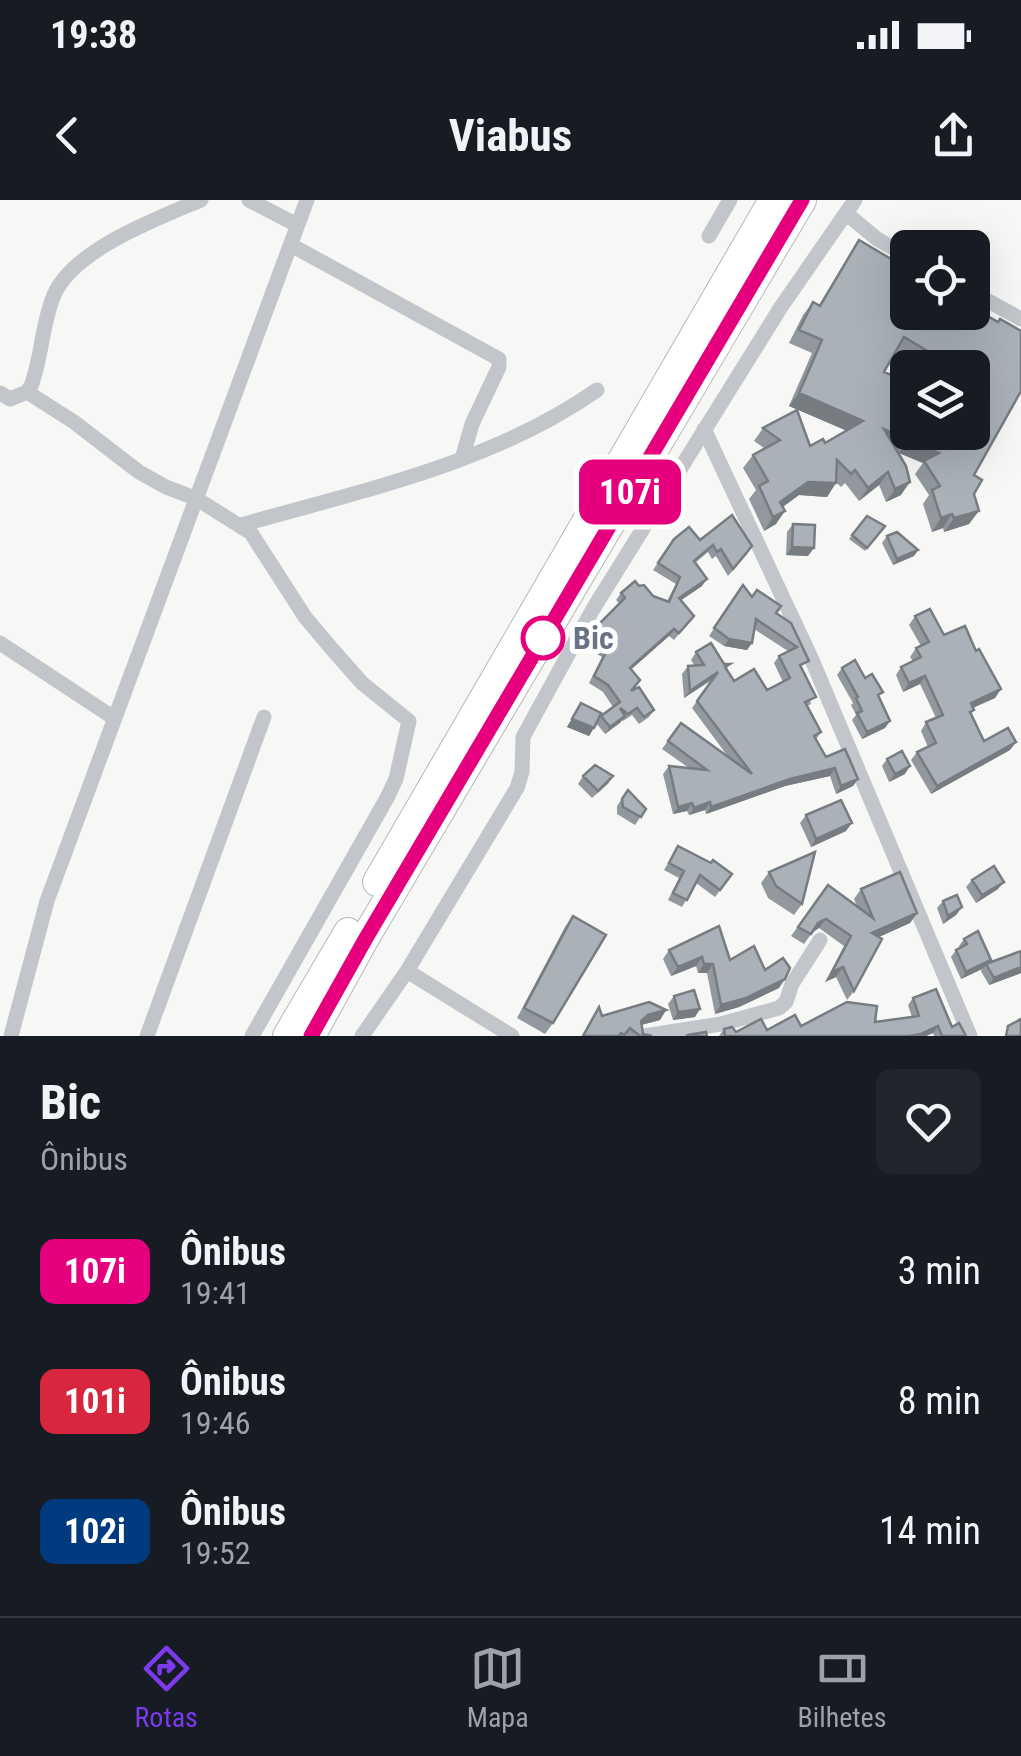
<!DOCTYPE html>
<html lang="pt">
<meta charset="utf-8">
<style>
:root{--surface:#171b24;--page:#20242c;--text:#f1f3f6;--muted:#9ea1a6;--line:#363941;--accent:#7c3aed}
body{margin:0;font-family:"Roboto Condensed",sans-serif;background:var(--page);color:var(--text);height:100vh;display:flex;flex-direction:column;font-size:38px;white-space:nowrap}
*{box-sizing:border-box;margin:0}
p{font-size:32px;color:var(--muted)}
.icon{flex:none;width:55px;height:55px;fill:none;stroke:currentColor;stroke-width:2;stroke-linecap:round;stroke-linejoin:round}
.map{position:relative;height:836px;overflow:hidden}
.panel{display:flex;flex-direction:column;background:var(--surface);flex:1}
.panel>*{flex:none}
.badge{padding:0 20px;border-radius:15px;font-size:35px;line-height:65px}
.tools{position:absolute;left:890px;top:30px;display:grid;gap:20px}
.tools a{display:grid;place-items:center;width:100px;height:100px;border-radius:15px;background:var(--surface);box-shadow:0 10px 40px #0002;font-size:50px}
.map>.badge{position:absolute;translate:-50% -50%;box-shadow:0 0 0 5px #fff}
.round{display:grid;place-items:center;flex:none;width:105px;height:105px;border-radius:15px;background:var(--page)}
.headline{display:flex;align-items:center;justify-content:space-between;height:170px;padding:0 40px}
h1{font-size:48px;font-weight:700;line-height:75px}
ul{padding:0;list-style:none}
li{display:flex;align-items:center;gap:30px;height:130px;padding:0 40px}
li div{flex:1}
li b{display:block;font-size:38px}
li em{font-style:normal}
li .badge{min-width:110px;font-weight:700;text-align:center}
.status{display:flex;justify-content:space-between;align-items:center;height:70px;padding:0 50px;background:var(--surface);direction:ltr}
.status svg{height:28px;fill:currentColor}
header{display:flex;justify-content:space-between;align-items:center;height:130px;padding:0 40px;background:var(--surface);font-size:45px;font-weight:700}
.dock{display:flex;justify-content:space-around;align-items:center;height:140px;border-top:2px solid var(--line);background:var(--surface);font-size:28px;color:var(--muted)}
.dock a{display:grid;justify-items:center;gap:5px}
.dock .selected{color:var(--accent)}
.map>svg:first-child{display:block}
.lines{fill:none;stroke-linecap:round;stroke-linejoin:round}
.highway-casing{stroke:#b5b8bc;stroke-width:30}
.street{stroke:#c2c5c9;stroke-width:15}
.highway{stroke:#fff;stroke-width:28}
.wall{fill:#92989e;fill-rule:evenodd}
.shaded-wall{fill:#777c81}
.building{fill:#aab1b8;stroke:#777c81;stroke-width:2.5;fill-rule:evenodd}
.line-casing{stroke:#fff;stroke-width:22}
.line{stroke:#e6007e;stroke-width:15}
.stop-dot{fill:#fff;stroke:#e6007e;stroke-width:5}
.labels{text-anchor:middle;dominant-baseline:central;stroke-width:10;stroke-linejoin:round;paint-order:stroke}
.stop-label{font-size:32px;font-weight:bold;fill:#687485;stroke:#fff;text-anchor:start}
</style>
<div class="status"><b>19:38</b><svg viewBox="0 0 49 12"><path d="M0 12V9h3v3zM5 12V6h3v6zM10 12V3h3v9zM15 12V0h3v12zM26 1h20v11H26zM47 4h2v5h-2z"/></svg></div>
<header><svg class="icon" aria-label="back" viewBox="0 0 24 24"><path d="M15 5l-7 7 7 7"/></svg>Viabus<svg class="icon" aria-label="share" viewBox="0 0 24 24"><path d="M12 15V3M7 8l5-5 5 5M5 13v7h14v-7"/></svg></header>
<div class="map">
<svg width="1021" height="836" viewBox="0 0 1021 836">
<rect width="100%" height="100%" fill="#f7f8f5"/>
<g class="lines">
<defs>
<path id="highway" d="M377,682L773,0
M287,836L348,732
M311,836L365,738L802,0"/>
</defs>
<use href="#highway" class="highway-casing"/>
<path class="street" d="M249,0L297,25
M847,14L877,39L908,56
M709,36L730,0
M291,45L499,159V167L472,224L462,259
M972,92L1021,119
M27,192L74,222L139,272L166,287L197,299L251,333L305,417L332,449L362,483L409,521L396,579L387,598L252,836
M0,193L10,199L27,192L31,186C42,157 42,123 54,95C73,50 158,18 201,0
M704,229L812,460L970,836
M241,325C363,290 491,264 597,190
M0,443L114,518
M407,771L512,836
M11,836L47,701L307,0
M147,836L264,517
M362,836L407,771L517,588L522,572L523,537L593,409L781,107L855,0
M644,836L721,824L779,808L786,802L792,784L820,740"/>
<use href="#highway" class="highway"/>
</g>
<path class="wall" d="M859,40L972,112L974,275V294L969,324L944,332L943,328L932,332L923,304L929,295L915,274L923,263L899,253L901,295L886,302L879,285L859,301L845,283L841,287L836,282L827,297L799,295L783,307L776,324L764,331L749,299L756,290L743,268L753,255L764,248L754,241L763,228L810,246L825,243L846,230L789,206L812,153L789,143L803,115L813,102L819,105ZM896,151L924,168H972V232L884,172Z
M867,316L885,326L865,351L849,339Z
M793,324L808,356L786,355L787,332Z
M887,336L918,350L914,356L893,365L882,343Z
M674,339L700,340L748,353L728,376L716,356L712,359L708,352L695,363L702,386L681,400L694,416L674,440L669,436L631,469L633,490L654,510L649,517L639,524L632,515L623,521L622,520L605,534L596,523L589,536L567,527L581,503L597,522L601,516L613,507L603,492L589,483L602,457L585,447L599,424L619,403L616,400L621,393L639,386L653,396L667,401L676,384L653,370Z
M743,385L752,397L791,423L811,504L807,506L821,532L816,539L826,557L858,579L853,586L836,594L830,576L785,586L706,614L705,610L689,615L687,611L673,614L663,574L669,566L689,568L662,549L681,523L729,558L692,508L712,480L684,498L682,474L688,466H695L691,460L696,452L724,464H730L726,469L734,481L767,490L783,482L774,463L779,456L788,451L754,429L752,443L747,450L724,446L709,436Z
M915,416L944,435L976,451L1001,489L995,498L973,508L974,510L971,514L984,541L1016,542L1010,550L931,594L911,560L917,552L928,547L921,531L926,522L936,518L920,484L903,492L896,475L901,467L913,461L910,457L916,448L921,446L909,425Z
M842,468L879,498L885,528L862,539L852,520L856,515L851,505L853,503L837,475Z
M887,559L905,574L889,582L882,566Z
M583,576H613L608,584L592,598L578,584Z
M628,590L646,609L635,625L617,614V606Z
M806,615L846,631L811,647L800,623Z
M678,646L732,674L715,697L696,683L682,707L668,700L679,678L664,670Z
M769,672L802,704L794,715L768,698L761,683Z
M972,680L998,689L976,703L966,687Z
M828,685L857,706L854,699L861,689L917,713L910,723L879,737L854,791L847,800L836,777L825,782L844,746L819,728L812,733L804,744L791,736Z
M943,701L962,707L956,715L943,724L937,708Z
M573,716L553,823L545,834L517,818L565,727Z
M964,739L989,762L1021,751V773L989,785L981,771L982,769L961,779L951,757L956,750L959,748V746Z
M669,750L730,760L765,770L779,788L739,807L715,814L707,773H698L696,766L671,776L663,759Z
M674,796L695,817L673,820L668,804Z
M913,798L966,836H934L933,833L926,836H719L724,829L736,832L801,826L875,822L912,817L908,805Z
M599,807L602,816L666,810L660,820L641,825L643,834L652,836H582Z"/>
<path class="shaded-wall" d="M799,193L863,221L854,234L789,206Z
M884,229L897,235L888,248Z
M908,240L939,253L923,263L899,253Z
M888,272L879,285L859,301L868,288Z
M808,282L836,283L827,297L799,295L771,315L780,302Z
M910,282L901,295L886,302L895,289Z
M785,311L776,324L764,331L773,317Z
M979,311L969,324L944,332L954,318Z
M952,314L943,328L932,332L941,318Z
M792,347L814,348L808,356L786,355Z
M918,350L914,356L893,365L897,359Z
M707,379L702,386L674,405L679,398Z
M674,429L669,436L625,475L630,468Z
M729,439L752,443L747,450L724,446Z
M718,472L712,479L684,498L690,491Z
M925,476L920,484L903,492L909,483Z
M1001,489L995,498L965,511L971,503Z
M625,516L620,523L605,534L610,527Z
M572,519L594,528L589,536L567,527Z
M890,521L885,528L862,539L867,532Z
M1016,542L1010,550L931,594L937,586Z
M910,566L905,574L889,582L895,574Z
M835,568L830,576L785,586L706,614L711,607L790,579Z
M858,579L853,586L836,594L841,586Z
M710,602L705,610L689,615L694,608Z
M692,603L687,611L673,614L678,607Z
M852,623L846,631L811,647L816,639Z
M1004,682L998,689L976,703L982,695Z
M962,707L956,715L943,724L948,716Z
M917,713L910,723L865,743L872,733Z
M826,719L819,728L811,733L818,723Z
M702,757L696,766L671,776L678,767Z
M991,760L982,769L961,779L966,772Z
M704,764H713L707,773H698Z
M843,767L836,777L825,782L832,772Z
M1021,767V773L989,785L994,778Z
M785,779L779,788L739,807L715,814L721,805Z
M700,809L695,817L673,820L678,812Z
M666,810L660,820L641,825V821L648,815Z
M938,826L933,833L926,836H909Z"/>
<path class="building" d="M859,40L908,69V112H972V107L998,122L1000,119L1021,131V191L974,275L982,280L974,294L979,311L954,318L952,314L941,318L932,290L940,286L924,261L939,253L908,240L893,220L897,235L884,229L906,266L910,282L895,289L888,272L868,288L855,270L851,274L837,260L836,283L808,282L780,302L785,311L773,317L759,286L768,281L753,255L780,240L763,228L797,210L810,246L823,239L825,243L863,221L799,193L822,140L799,130L813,102L820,106ZM904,137L956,168H972V232H908V182L884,172Z
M732,315L752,346L733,369L721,349L717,352L713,345L694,361L707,379L679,398L694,416L679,433L674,429L630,468L640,480L631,491L639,487L654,510L644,517L637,508L628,514L620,508L625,516L610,527L601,516L620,502L608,485L594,476L607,450L590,440L599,424L625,398L621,393L635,381L639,386L644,385L653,396L669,402L680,377L658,363L674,339L689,327L700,340Z
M867,316L885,326L867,348L852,335Z
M793,324L815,325L814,348L792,347Z
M897,332L918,350L897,359L887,336Z
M743,385L752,397L757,390L781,406L776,413L791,423L809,461L800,465L816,497L805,502L821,532L814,536L826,557L845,549L858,579L841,586L835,568L790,579L711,607L710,602L694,608L692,603L678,607L669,566L707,570L668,541L681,523L752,574L697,501L718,472L690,491L688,466L704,465L696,452L711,443L724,464H730L725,467L734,481L754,469L767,490L790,478L779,456L797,447L756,419L752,443L729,439L714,428Z
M930,409L944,435L965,426L976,451L979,449L1001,489L971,503L974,510L970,512L984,541L1008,528L1016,542L937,586L917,552L936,543L926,522L943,515L925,476L909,483L901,467L921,457L916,448L929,442L915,416Z
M855,460L865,478L872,474L883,492L878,495L890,521L867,532L857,513L862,511L856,498L858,497L842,468Z
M581,503L601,513L594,528L572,519Z
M902,551L910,566L895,574L887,559Z
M595,565L613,576L598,591L583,576Z
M628,590L646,609L641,617L623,607L622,599Z
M841,600L852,623L816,639L806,615Z
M678,646L711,663L713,660L732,674L720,690L700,675L687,700L673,693L684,671L669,663Z
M815,652L802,704L776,686L769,672Z
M994,666L1004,682L982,695L972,680Z
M900,672L917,713L872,733L882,739L854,791L843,767L832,772L851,736L826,719L818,723L811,734L798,727L828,685L873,718L861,689Z
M957,695L962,707L948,716L943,701Z
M573,716L606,735L553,823L524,808Z
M719,726L730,760L754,746L765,770L783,758L790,768L785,779L746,798L721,805L713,764H704L702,757L678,767L669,750Z
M978,731L991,760L966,772L956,750L967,744L964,739Z
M1021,751V767L994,778L986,764Z
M936,789L952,827L959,823L966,836H942L938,826L921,834L909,836H725L724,829L732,827L736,832L761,819L767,830L795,815L801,826L847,802L877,806L875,822L919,816L913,798Z
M694,790L700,809L678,812L674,796Z
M649,802L666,810L648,815L641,821L643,834L652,836H640L630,828L624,835L621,833L619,836H583L599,807L602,816Z
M1021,819V836H1006L1008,826Z
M706,832L707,836H686L688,835Z"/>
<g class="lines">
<defs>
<path id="line" d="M311,836L366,738L802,0"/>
</defs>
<use href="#line" class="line-casing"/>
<use href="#line" class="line"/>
</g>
<circle class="stop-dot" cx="543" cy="438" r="20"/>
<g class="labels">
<g class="stop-label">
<text x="573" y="438">Bic</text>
</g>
</g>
</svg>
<div class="tools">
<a><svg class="icon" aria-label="locate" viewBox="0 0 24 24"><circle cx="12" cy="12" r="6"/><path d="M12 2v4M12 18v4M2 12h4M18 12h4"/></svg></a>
<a><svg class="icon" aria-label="layers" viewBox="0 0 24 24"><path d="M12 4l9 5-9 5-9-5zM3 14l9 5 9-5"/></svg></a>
</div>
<b class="badge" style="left:630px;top:292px;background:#e6007e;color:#fff">107i</b>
</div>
<section class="panel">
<div class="headline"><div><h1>Bic</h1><p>Ônibus</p></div><a class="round"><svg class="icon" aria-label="heart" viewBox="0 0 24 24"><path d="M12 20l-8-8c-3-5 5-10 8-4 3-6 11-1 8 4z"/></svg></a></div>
<ul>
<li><span class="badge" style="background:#e6007e;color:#fff">107i</span><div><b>Ônibus</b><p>19:41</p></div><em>3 min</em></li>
<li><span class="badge" style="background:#d7263d;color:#fff">101i</span><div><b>Ônibus</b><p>19:46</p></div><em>8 min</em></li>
<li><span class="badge" style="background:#003b80;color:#fff">102i</span><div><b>Ônibus</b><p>19:52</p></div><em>14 min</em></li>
</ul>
</section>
<nav class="dock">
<a class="selected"><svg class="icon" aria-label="directions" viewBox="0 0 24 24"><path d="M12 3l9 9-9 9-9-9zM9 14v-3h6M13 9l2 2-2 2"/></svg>Rotas</a>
<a><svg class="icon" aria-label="map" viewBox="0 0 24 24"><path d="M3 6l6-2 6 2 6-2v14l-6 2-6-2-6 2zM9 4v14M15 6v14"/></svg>Mapa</a>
<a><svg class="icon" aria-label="tickets" viewBox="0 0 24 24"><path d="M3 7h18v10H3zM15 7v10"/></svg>Bilhetes</a>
</nav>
